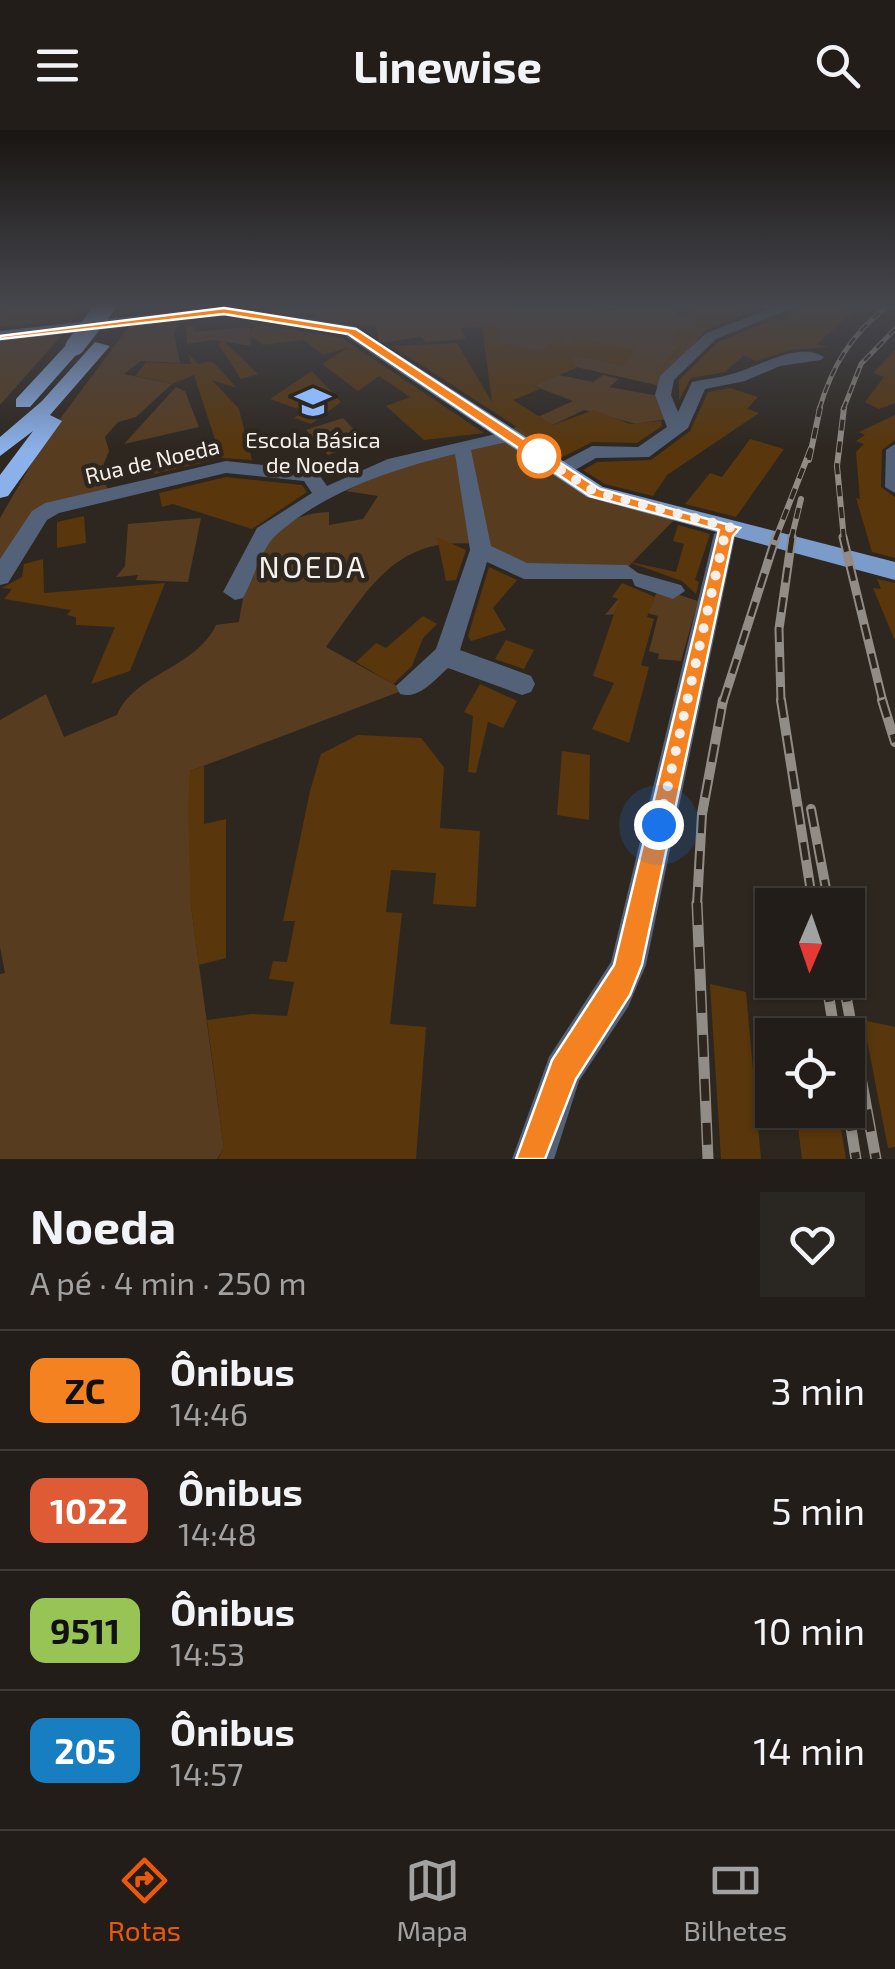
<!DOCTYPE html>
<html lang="pt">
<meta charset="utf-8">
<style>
:root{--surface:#221d18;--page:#2a2621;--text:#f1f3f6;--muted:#a2a2a2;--line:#3f3b37;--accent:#ea580c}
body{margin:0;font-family:"Exo 2",sans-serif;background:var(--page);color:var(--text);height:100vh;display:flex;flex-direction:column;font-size:38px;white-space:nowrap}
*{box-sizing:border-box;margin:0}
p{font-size:32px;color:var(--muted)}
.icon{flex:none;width:55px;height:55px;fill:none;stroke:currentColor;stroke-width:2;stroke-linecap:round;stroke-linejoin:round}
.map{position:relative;height:1029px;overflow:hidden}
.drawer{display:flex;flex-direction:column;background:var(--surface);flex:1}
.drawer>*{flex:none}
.badge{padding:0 20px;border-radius:15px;font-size:35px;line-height:65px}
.needle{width:65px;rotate:182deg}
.fabs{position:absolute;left:755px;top:758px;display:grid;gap:20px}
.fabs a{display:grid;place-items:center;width:110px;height:110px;border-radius:0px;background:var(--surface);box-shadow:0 2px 8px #0004,0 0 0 2px var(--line);font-size:50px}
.you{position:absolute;width:50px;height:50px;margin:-25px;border:8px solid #fff;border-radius:50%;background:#1a73e8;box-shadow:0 0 0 15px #1a73e833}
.map>.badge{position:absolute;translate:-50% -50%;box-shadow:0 0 0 5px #fff}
.round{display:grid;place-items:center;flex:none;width:105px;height:105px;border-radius:0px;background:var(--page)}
.head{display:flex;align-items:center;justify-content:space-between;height:170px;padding:0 30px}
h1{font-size:48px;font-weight:700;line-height:75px}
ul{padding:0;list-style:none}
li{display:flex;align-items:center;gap:30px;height:120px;padding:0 30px;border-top:2px solid var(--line)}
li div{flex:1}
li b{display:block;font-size:38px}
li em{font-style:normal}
li .badge{min-width:110px;font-weight:700;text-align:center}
header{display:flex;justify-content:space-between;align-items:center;height:130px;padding:0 30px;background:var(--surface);font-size:45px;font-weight:700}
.tab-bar{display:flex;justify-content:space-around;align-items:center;height:140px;border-top:2px solid var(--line);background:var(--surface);font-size:28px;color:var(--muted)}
.tab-bar a{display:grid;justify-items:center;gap:5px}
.tab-bar .on{color:var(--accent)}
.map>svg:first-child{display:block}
.green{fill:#573c1f}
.building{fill:#59360b}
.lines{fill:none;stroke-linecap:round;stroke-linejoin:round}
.minor{fill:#536279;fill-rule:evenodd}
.major{fill:#7b9bca;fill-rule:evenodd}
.highway{fill:#8bb1ea;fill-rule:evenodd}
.rail-far4-casing{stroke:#928c86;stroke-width:5}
.rail-far3-casing{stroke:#928c86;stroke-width:6}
.rail-far2-casing{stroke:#928c86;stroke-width:9}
.rail-far1-casing{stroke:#928c86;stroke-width:10}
.rail-casing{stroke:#928c86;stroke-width:11}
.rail-far4{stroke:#2e2720;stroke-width:2.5;stroke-dasharray:9;stroke-linecap:butt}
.rail-far3{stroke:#2e2720;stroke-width:4;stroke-dasharray:11;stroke-linecap:butt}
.rail-far2{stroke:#2e2720;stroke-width:5;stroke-dasharray:15;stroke-linecap:butt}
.rail-far1{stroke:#2e2720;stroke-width:6;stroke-dasharray:18;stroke-linecap:butt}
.rail{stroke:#2e2720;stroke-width:8;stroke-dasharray:22;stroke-linecap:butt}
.highway-bridge{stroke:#8bb1ea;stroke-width:19}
.line{fill:#f58220;stroke:#fff;stroke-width:2.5}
.walk{stroke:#f5f0eb;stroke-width:10;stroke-dasharray:0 18}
.stop-dot{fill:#fff;stroke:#f58220;stroke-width:5}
.labels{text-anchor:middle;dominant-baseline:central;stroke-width:9;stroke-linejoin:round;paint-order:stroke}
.far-poi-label{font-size:22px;fill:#f5f0eb;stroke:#2e2720}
.far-street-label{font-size:22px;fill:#f5f0eb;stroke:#2e2720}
.neighbourhood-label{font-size:30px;letter-spacing:2.5px;fill:#f5f0eb;stroke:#2e2720}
</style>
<header><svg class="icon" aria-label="menu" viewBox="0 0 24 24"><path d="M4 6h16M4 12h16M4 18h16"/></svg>Linewise<svg class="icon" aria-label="search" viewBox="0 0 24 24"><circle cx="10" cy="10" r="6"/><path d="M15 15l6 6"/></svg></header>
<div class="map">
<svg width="895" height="1029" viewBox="0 0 895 1029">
<rect width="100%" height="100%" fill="#2e2720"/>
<path class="green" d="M265,176H591L595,182L666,176L688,191L728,182L705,200L661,256L536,228L541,222L502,213L497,197L460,198L466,209L426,212L421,207L379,213L376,196L310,189L317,185L314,183L303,187L265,181Z
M180,189L174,204L180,233L141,231L124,244L172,254L136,287L118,292L105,307L109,321L100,343L94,345L103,349L109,362L44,378L0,438V388L48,305L130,195Z
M186,197H196L195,202L250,197L251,216L214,210L187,214Z
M39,204L61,206L0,275V211Z
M554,244L593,252L603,245L619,249L609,257L659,266L667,289L636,294L584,280L523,309L509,300L573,271L534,256Z
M176,257L185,261L199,297L124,314Z
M343,288L366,312L328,325L306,300Z
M507,311L591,368L675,389L626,439L527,437L484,417L467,318Z
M455,321L475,414C395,406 368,460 326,517L404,560L190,641L191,776L224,1018L217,1029H0V844L5,843L0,817V590L46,564L64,607L117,585C134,544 196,538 216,495L239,492C247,435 266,384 329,382V395L363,389L378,366L346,361L398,335Z
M201,388L188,452L136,450L138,445L116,447L125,436L128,394Z
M658,458L698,471L681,531L658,529L659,524L649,521L658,486L643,482L605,485L619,468L651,477Z"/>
<path class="building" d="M12,176H83L74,189L0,197V184Z
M684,176H733L742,185L703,200L658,243L677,216L669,214L679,200L699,199L681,186L691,184Z
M807,176L855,180L817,214L829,217L790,220L756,231L744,225L725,242L691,248L679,270V250L718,212L775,189L782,191Z
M255,194L342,208L484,303L424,310L386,276L410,267L379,246L358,261L322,234L349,217L323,225L304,210L263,215L249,205Z
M482,197H499L502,213L542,222L554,208L569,215L576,207L634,220L623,236L572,225L576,238L533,256L540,259L513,270L553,295L594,280L630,294L661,291L662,296L637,313L592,312L563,327L392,216L457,213L492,272Z
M223,210L258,244L241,249L218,214Z
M895,220V273L879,279L865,272L884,247L873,243Z
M188,223L198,234L210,231L216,235L237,258L212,250L239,279L252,330L221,328L194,245L172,254L135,246L146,232L191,234Z
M312,241L341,272L311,294L294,288L304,281L270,269Z
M730,258L758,267L747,279L759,283L667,345L653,366L605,354L583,340L597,332L651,330L690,301L708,262Z
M895,285V310L882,320L881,357L895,367V428L872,422L856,368L860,369L856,322L864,314L856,311L865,305L859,302Z
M750,309L784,319L736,387L685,374L710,343L722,347Z
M191,316L210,331L154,344L151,332Z
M226,347L302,355L307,362L252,399L173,374L162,377L159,363Z
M84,386L86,413L57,418V392Z
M678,395L710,404L695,450L699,452L696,464L682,451L626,431L676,442L684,414L673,411Z
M437,407L466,420L456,450L446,451Z
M43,429L44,463L165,453L130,541L91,554L115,497L76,495V487L67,485L71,480L4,469L12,459L2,458L22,447L24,434Z
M489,437L517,450L493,478L506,500L471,511L468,506Z
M877,449L895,453V511L873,458L881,459Z
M622,453L655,467L647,487L654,489L641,535L649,537L629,613L592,599L614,553L593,546L619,469L612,467Z
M423,486L437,494L423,508L412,536L393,554L356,532L376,513L386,518Z
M506,510L534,520L524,539L495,529Z
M480,554L517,571L503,598L488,592L476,643L468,642L473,586L464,582Z
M358,605L421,608L444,637L440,698L480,701L476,777L433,774L436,743L391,740L386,782L402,783L390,894L426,897L416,1029H218L224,1018L207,890L252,884L287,886L294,852L269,849L273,831L287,832L295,791H283L310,661L321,624Z
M562,621L590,625L589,690L557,685Z
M204,636V694L226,689V828L199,835L191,776L188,678L190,641Z
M710,854L746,862L761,1029H721Z
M863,890L895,897V1017L888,1018Z
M796,980H838L846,1029H802Z"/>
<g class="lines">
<path class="minor" d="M778,176H797L716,209L674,250L671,265L678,282L692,252C705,249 719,248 732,244C757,238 799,210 824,227L821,230L780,236L745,251L705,259L688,298L649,327L596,328L568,344H554V336L592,316L638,317L667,297L655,265L660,246L706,203Z
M509,301L515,302V310L471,320L491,416L527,433L627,435L638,443L681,455L685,461L673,469L635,456L632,449H524L487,432L460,520L531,546L535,554L531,562L522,565L448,538C434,550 419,570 400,564L396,556L436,519L470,420L455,324C393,339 324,362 276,405C261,419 254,449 243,468L235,470L223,462L257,398L312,363L304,351L226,343L59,383L47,390L8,453L0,455V429L32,381L45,373L226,331L310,340L317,342L327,356L388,329Z
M895,314V363L885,357L886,320Z
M732,391L743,398L735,407L646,835L628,877L579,951L554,1029H512L549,927L611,832L714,404Z"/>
<path class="major" d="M224,176L354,196L603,357L895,432V450L587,367L343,204L224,186L0,211V201Z"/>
<path class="highway" d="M69,212L84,216L30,277H16V269Z
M95,212L110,216L50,285L62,291L8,366L0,368V345L33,301L0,326V307L42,271Z"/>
<defs>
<path id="rail-far4" d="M819,280C832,236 851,204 888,176
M843,280L861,234L895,199"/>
<path id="rail-far3" d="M809,330L820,278
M775,410L811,318
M791,410L801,369
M844,410L837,336L844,278"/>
<path id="rail-far2" d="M843,407L883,572
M723,572L776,407
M781,572L779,499L792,407"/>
<path id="rail-far1" d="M781,570L813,775
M882,570L895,612
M811,679L829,775
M697,775L702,684L723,570"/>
<path id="rail" d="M697,773L708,1029
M826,850L835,905
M843,850L876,1029
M848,979L856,1029"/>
</defs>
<use href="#rail-far4" class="rail-far4-casing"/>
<use href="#rail-far3" class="rail-far3-casing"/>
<use href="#rail-far2" class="rail-far2-casing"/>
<use href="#rail-far1" class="rail-far1-casing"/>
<use href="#rail" class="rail-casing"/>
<use href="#rail-far4" class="rail-far4"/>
<use href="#rail-far3" class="rail-far3"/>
<use href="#rail-far2" class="rail-far2"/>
<use href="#rail-far1" class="rail-far1"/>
<use href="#rail" class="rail"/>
<path class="highway-bridge" d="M75,216L106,176"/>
</g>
<linearGradient id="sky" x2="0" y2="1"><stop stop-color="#191512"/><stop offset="0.55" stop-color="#46474e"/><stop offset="1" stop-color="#46474e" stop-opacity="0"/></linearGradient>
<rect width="895" height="320" fill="url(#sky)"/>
<path class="line" d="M224,178L356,199L600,359L740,398L733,406L642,835L630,865L576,949L545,1029H516L552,930L614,835L719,400L590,366L348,204L224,184L0,209V206Z"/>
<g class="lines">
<path class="walk" d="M539,326L535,323L595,362L732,398L725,404L659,695"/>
</g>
<defs>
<symbol id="school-bare" viewBox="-9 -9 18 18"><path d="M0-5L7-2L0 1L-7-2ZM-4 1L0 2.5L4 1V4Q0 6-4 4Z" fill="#8db9fc" stroke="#2e2720" stroke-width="2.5" paint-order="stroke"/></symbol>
</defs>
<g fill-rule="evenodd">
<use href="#school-bare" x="288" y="247" width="50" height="50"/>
</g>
<circle class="stop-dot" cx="539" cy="326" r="20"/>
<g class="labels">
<g class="far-poi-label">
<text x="313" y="309">Escola Básica<tspan x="313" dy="25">de Noeda</tspan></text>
</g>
<g class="far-street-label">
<text transform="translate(152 330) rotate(-13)">Rua de Noeda</text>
</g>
<g class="neighbourhood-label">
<text x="313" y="436">NOEDA</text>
</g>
</g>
</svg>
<div class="fabs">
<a><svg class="needle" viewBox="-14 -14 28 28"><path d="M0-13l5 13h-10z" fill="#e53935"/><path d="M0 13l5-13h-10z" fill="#a2a2a2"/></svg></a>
<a><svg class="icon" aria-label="locate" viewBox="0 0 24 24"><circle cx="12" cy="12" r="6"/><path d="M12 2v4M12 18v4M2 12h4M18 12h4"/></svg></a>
</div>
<div class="you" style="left:659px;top:695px"></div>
</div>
<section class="drawer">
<div class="head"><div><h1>Noeda</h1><p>A pé · 4 min · 250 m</p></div><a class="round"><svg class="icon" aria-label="heart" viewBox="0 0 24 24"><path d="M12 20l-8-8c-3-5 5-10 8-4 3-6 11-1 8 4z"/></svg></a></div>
<ul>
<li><span class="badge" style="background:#f58220;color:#111">ZC</span><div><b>Ônibus</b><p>14:46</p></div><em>3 min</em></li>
<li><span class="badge" style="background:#df5b35;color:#fff">1022</span><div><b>Ônibus</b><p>14:48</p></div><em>5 min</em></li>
<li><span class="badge" style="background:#98c455;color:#111">9511</span><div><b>Ônibus</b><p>14:53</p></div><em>10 min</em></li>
<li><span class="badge" style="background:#187ec2;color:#fff">205</span><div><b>Ônibus</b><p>14:57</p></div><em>14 min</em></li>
</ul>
</section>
<nav class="tab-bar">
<a class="on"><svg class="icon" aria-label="directions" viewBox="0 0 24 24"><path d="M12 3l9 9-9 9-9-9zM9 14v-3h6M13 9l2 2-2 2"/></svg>Rotas</a>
<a><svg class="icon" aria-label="map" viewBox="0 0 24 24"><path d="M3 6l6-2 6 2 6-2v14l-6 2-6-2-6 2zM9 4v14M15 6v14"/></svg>Mapa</a>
<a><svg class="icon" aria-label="tickets" viewBox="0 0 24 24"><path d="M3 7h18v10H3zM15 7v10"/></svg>Bilhetes</a>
</nav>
